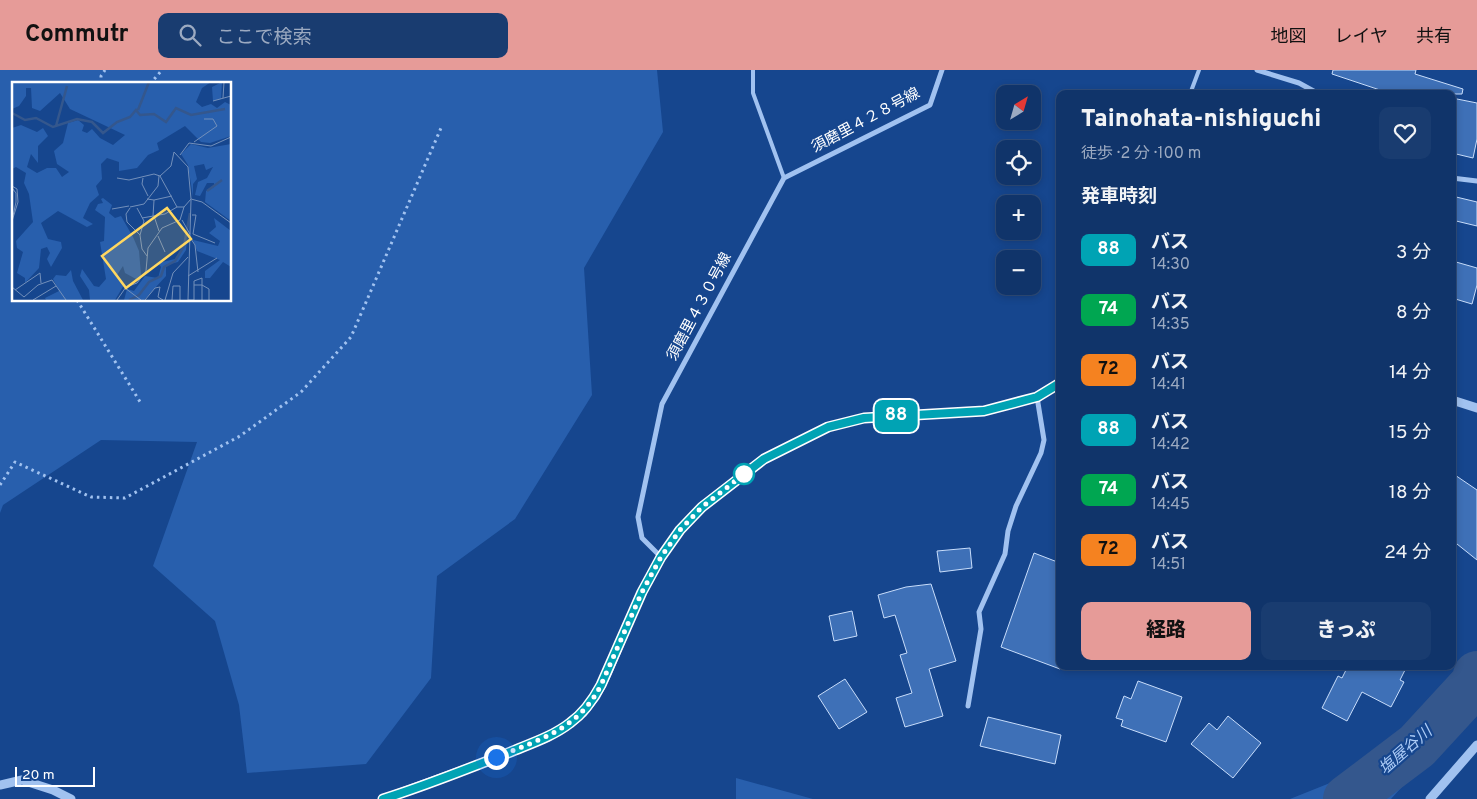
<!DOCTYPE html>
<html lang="ja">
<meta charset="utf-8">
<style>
:root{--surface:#10346a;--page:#193c70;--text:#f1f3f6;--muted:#9caac1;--line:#304f7e;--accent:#e69b98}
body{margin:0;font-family:Overpass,"Noto Sans JP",sans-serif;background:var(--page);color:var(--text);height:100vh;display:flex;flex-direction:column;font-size:19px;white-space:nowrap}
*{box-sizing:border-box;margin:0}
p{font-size:16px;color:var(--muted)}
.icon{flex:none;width:28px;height:28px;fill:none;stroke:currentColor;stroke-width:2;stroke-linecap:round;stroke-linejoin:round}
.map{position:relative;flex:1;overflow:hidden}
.panel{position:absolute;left:1056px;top:20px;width:400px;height:580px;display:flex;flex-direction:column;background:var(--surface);border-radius:10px;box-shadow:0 2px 8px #0003,0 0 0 1px var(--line)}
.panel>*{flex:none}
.badge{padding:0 10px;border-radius:8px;font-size:18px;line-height:32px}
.needle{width:32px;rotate:37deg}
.buttons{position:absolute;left:996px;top:15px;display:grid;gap:10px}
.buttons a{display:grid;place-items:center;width:45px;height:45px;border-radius:10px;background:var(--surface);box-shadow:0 2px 8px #0003,0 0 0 1px var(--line);font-size:25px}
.scale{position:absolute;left:15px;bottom:12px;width:80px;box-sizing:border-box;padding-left:5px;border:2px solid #fff;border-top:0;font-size:14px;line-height:18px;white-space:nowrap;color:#fff;-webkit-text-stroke:4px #16468e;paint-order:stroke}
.you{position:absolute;width:25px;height:25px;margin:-12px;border:4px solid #fff;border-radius:50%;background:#1a73e8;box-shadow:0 0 0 8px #1a73e833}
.map>.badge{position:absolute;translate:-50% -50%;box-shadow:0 0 0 2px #fff}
h2{padding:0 25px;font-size:19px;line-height:45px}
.round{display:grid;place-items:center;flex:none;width:52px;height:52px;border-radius:10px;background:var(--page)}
.headline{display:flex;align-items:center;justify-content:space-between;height:85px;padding:0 25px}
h1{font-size:24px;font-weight:800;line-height:38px}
.primary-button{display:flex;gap:10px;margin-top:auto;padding:10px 25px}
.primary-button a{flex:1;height:58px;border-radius:10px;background:var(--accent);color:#111;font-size:20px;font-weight:800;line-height:58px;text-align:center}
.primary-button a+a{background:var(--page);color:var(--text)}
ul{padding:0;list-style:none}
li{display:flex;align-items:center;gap:15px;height:60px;padding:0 25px}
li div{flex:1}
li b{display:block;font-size:19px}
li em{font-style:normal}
li .badge{min-width:55px;font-weight:700;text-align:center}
header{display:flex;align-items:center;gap:30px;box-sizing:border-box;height:70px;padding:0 25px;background:var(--accent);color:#111}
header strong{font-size:24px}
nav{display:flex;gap:28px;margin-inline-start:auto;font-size:18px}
.search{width:350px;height:45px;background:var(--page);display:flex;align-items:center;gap:12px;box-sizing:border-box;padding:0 18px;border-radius:10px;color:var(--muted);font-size:19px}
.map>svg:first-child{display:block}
.green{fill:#285fad;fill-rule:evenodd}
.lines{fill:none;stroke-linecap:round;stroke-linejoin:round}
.river{stroke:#34578d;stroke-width:48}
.building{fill:#3e70b7;stroke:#c8ddfb}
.path{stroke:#a1c2f0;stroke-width:3;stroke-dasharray:2.5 4;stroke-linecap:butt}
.service{stroke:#a1c2f0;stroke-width:4}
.minor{stroke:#a1c2f0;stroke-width:5}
.tertiary{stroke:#a1c2f0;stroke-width:9}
.line-casing{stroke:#fff;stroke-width:11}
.line{stroke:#00a3b4;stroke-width:8}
.walk{stroke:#fff;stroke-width:5;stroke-dasharray:0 9}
.stop-dot{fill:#fff;stroke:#00a3b4;stroke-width:2.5}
.labels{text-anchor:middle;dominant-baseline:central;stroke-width:4.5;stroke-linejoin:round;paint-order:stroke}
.street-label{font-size:15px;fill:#fff;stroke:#16468e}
.water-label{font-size:16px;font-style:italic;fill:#adccf7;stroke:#16468e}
.inset-river{fill:none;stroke:#34578d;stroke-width:2.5}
.inset-road{fill:none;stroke:#7390bb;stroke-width:1}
.view{fill:#ffd760;fill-opacity:0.15;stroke:#ffd760;stroke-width:2.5}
.inset-edge{fill:none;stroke:#fff;stroke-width:2.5}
</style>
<header>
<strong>Commutr</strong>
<div class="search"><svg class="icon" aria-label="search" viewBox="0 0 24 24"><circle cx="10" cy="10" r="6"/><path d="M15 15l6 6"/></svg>ここで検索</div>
<nav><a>地図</a><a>レイヤ</a><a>共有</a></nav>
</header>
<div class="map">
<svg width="1477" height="729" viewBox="0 0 1477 729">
<rect width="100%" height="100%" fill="#16468e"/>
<path class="green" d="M0,0H657L663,62L584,198L592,325L515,449L437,506L431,608L366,694L247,703L239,635L215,551L153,496L197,372L101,370L3,435L0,443ZM14,14H230V230H14Z
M1418,699L1391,729H1290L1330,713Z
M736,708L813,729H814H736Z"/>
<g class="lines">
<path class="river" d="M1347,729L1417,676L1475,613L1477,605"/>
</g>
<path class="building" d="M1333,0H1416L1415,4L1463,19L1462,24H1392L1332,4Z
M1452,28L1477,33V69L1473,88L1452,83Z
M1452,126L1477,132V156L1452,150Z
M1456,192L1477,198V215L1472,234L1452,228V206Z
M1452,403L1477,420V490L1452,470Z
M970,478L972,498L940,502L937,481Z
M1034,483L1060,493V599L1001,577Z
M931,514L956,591L929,599L943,646L905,657L896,628L912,623L900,585L907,583L895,545L884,548L878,525L906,517Z
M852,541L857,566L834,571L829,546Z
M1348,596H1407L1400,610L1404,612L1391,637L1362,622L1347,651L1322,638L1338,606L1342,608Z
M845,609L867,642L839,659L818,626Z
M1138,611L1182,627L1166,672L1121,656L1123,650L1116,648L1124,626L1131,629Z
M1228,646L1261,673L1233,708L1191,674L1209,653L1217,660Z
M988,647L1061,665L1055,694L980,676Z"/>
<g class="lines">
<path class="path" d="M101,14V6L105,0
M150,14L162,0
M77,230L142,335
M0,415L15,392L91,427L125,428L240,366L301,322L351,267L441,58"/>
<path class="service" d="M753,0V23L784,108
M1190,24L1199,0"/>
<path class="minor" d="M1257,0L1299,13L1319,24
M1452,108L1477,111
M661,487L642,468L638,447L662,334L784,108L930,35L942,0
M968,636L981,559L979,542L1005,484L1008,461L1016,436L1041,383L1044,370L1037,327"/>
<path class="tertiary" d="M1452,330L1477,338
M0,715L22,710L53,720L71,729
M383,729L479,694L548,667L568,655L583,643L596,626L607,604L642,522L661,487L680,460L702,437L764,389L828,357L864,348L984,341L1037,327L1060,313
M1430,729L1477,675"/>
</g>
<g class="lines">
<defs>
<path id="line" d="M383,729C425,716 467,699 508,683C529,674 552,667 570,653C584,643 593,630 601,615L642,522L661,487L680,460L702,437L764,389L828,357L864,348L984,341L1037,327L1060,313"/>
</defs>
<use href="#line" class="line-casing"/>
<use href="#line" class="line"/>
<path class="walk" d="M496,687C539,670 579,659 601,615L642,522L661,487L680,460L702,437L748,401L744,404"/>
</g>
<circle class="stop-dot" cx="744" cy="404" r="10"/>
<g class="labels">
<g class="street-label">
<text transform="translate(866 51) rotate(-28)">須磨里４２８号線</text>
<text transform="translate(700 237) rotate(-62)">須磨里４３０号線</text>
</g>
<g class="water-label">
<text transform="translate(1406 681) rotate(-41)">塩屋谷川</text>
</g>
</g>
<g transform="translate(12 12)">
<rect width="219" height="219" fill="#16468e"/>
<path d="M0,0H199L190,6L184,20L190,25L199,22L205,26L213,20L219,23V54L198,61L189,60L173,44L145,61L147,68L136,73L125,86L107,89V80L95,76L89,82L90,97L84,104L87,113L78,121L71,136L81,142L75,145L46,129L29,141L36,157L49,160L50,166L39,185L35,177L38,171L35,165L29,167L27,186L13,201V196L5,191L11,170L5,166L4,159L21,140L17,112L12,101L14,91L4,85L0,87V46L9,43L25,50L31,46L36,54L26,64V81L19,72L15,85L25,91L35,86H44L50,95L57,90L45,82L42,69L51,61L56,41L66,38L72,43L70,49L75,51L80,47L88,56L101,63L113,53L58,27L48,11L28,29L20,26L19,6H14V14L7,24L0,27ZM210,0L209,17L201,19L200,5ZM179,62L196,66L219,62V139L193,120L194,109L202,105V101H195L188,114L183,113L186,100L195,96L201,85L194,88L192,82L182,84L185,97L181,102V115L176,83L169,72ZM91,116L100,123L97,131L103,136L109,134L121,155L127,169L129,193L124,197L113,191L111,184L105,193L112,203L103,218H78L77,208L68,194L70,187L82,204L87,205L94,197L88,160L92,159L93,135L83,128L86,122L91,121L89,117ZM202,136L219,149V185L211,180L198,196H193V189L208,178L185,169L181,158L206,164L208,159L197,151L204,145ZM175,158L174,168L166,180L154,183V194L132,218H112L115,207L122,209L133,194L146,196L149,185L146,181L163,177ZM59,188L61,199L71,218H34L33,216L47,209L41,197L44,193L54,194Z" fill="#285fad"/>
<path class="inset-river" d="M126,28L137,0M0,31L13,38L24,36L41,45L65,37L80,40L91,51L105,40L118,35L124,28L128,33L142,32L154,40L164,26L179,33L213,27M44,44L55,4M195,109L210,98M117,218L127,213L137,200L149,194L152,185L163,179L172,164L178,131"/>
<path class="inset-road" d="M211,16L212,0M201,19L219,14M182,60L205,44L201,37H192M168,73L177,61L199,64L219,55M148,94L165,125M105,96L117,98L142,92L148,94L159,84L162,70L176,85L179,117L190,120L219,141M131,96L130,102L136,114M0,104L5,107L6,120L0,139M0,106L4,111V120L1,134M135,117L142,118L160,114M118,125L132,122L146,104L147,94M118,126L114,132L115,140L128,153L130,167L135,174M125,126L132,139L128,153M100,127L117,124M180,133H184L181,152L203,161M141,134L142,118M142,134L147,149M130,136L153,132L165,125H172M170,138L178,152M146,154L153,170M177,154L183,163L186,190M176,194L205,176M0,205L12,215L26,203L40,198L54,218M113,206L129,218M3,208L28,191L29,201M21,218L44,204M105,218L114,205L125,201L134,189L136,166L150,146L168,138L172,125L179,117M133,218L143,206L148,205L146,215L151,218M153,218L161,191L176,175M160,218L161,204H168V218M176,218L179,118M176,218H182V203H190V196L182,199V203M190,218V203L197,207V218"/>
<path class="view" d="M155,126L179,157L114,206L90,174Z"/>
<rect width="219" height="219" class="inset-edge"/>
</g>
</svg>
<div class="buttons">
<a><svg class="needle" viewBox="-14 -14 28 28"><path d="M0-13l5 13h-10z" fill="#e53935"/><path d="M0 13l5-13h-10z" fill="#9caac1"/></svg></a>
<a><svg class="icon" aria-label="locate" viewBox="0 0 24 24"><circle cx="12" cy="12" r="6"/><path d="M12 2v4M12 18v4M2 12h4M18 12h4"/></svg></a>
<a>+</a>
<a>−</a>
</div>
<div class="scale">20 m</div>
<div class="you" style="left:496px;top:687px"></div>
<b class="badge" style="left:896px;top:346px;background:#00a3b4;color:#fff">88</b>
<section class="panel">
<div class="headline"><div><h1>Tainohata-nishiguchi</h1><p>徒歩 · 2 分 · 100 m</p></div><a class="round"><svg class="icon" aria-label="heart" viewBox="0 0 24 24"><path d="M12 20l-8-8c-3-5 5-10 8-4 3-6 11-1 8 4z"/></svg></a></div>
<h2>発車時刻</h2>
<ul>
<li><span class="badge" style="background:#00a3b4;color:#fff">88</span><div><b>バス</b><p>14:30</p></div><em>3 分</em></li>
<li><span class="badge" style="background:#00a651;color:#fff">74</span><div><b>バス</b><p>14:35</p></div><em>8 分</em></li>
<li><span class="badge" style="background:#f58220;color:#111">72</span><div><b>バス</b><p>14:41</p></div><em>14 分</em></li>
<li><span class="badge" style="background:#00a3b4;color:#fff">88</span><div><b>バス</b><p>14:42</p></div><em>15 分</em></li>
<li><span class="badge" style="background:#00a651;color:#fff">74</span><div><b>バス</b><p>14:45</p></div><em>18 分</em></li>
<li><span class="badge" style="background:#f58220;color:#111">72</span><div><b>バス</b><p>14:51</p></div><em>24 分</em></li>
</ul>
<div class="primary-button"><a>経路</a><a>きっぷ</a></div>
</section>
</div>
